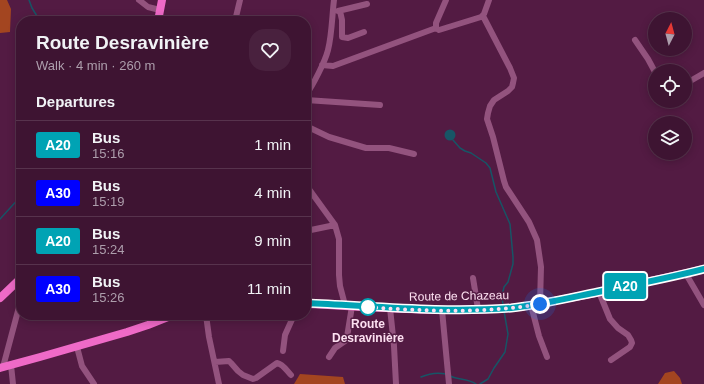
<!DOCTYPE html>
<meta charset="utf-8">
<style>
:root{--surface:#3e1432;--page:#49213e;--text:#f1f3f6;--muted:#ad9eac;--line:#57334d}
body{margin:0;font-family:Arial,sans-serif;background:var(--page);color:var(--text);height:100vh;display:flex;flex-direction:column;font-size:15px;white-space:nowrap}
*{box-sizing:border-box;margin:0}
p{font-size:13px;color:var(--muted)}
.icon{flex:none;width:22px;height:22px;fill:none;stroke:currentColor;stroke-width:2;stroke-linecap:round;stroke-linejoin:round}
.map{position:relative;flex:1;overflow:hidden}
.drawer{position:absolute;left:16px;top:16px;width:295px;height:304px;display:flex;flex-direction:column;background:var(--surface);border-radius:16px;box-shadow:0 2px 10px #0003,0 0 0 1px var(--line)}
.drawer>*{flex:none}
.badge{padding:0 8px;border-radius:3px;font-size:14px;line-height:26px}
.needle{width:26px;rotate:6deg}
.buttons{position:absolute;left:648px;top:12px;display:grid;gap:8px}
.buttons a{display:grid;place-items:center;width:44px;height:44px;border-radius:50%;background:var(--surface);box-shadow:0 2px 10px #0003,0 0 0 1px var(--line);font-size:20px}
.you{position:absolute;width:20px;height:20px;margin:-10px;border:3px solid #fff;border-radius:50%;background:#1a73e8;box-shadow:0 0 0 6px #1a73e833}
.map>.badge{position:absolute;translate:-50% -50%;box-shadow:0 0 0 2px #fff}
h2{padding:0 20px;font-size:15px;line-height:36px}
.round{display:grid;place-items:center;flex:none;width:42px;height:42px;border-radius:16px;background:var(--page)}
.headline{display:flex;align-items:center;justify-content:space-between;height:68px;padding:0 20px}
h1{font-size:19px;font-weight:700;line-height:30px}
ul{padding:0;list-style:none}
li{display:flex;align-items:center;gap:12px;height:48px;padding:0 20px;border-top:1px solid var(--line)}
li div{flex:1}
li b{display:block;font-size:15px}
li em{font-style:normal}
li .badge{min-width:44px;font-weight:700;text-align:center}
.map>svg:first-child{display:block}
.forest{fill:#a34520}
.water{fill:#175566}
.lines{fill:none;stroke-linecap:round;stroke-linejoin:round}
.stream{stroke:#175566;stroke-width:1.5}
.minor{stroke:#93537e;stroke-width:6}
.major{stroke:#ef6ac7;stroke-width:8}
.line-casing{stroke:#fff;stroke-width:9}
.line{stroke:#00a3b4;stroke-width:6}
.walk{stroke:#fde0f1;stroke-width:4;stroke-dasharray:0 7.2}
.stop-dot{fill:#fff;stroke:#00a3b4;stroke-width:2}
.labels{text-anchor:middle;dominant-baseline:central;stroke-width:3;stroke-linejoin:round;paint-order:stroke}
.street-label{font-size:12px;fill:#fde0f1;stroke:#531b43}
.stop-label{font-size:12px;font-weight:bold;fill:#fde0f1;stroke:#531b43}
</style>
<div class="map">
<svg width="704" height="384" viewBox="0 0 704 384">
<rect width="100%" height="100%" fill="#531b43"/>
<path class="forest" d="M0,0H7L11,9L10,32L0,33Z
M674,371L680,378L682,384H658L665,373Z
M300,374L343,377L345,384H294Z"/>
<path class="water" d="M444.5 135a5.5 5.5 0 1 1 11 0a5.5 5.5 0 1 1-11 0Z"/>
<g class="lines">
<path class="stream" d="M29,0L32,8L40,21
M453,140L460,148L465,151L471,153L486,163L490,168L496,192L510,224L513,257V264L508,282L504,287L502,296L503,305
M0,219L21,196
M450,376C459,380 469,379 476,384
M421,377C430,373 437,372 446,374
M480,384L488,379L494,368L505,352L508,334L504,311"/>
<path class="minor" d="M139,0L148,7L160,10
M446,0L436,23V28L439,30L481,17L484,14L489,0
M338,11L367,4
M340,11L342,20V37L348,38L364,32
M483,16L510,68L514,78L513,83L512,87L508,91L494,100L490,106L488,113L487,119L493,137L504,181L506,187L529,222L537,240L541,267L540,303
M235,21L240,0
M635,40L648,59L655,72
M322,65L333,66L436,28
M685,84L704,73
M306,95C313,85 325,62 328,50C332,34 332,16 334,0
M306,100L380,105
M306,126L329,137L366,148H389L414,154
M306,185L335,225L339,239V275L340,286L345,305
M306,231L335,225
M686,274L704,305
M473,278L478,309
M599,292L610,319L618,328L628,335L631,340L632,343L630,347L611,360
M531,305L539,336L547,357
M390,308L394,346L396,384
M442,310L449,384
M206,315L209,337L219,384
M77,347L82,366L94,384
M283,351L285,335L294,315
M329,357L335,348L345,341L347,337L352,306
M215,362L229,361L231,363L238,371L243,375L253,379L256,378L277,363C283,364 287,371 291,375
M11,365L13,384
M3,367L19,307L21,305"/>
<path class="major" d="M158,21L162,0
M0,298L21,278
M306,304C374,307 443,313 511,308C539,305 567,298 595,293C631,285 668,278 704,269
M0,368L40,357L127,332L148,325L173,315"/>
</g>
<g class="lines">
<defs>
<path id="line" d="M306,303C375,306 443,313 511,308C540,305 569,298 598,292C633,285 669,278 704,269"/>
</defs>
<use href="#line" class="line-casing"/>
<use href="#line" class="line"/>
<path class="walk" d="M368,307H365C421,311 484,314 540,304"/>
</g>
<circle class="stop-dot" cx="368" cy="307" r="8"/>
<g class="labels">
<g class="street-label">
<text transform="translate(459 296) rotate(-1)">Route de Chazeau</text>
</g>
<g class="stop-label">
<text x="368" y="324">Route<tspan x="368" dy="14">Desravinière</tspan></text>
</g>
</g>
</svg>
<div class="buttons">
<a><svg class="needle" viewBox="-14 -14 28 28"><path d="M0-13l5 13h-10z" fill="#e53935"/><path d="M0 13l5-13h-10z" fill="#ad9eac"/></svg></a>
<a><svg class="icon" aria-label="locate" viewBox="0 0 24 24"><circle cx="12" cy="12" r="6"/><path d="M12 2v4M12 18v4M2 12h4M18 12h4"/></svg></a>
<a><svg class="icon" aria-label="layers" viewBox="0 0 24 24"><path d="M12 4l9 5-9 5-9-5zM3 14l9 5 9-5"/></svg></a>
</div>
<div class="you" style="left:540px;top:304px"></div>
<b class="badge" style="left:625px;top:286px;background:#00a3b4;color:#fff">A20</b>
<section class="drawer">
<div class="headline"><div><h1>Route Desravinière</h1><p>Walk · 4 min · 260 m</p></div><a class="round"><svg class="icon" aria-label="heart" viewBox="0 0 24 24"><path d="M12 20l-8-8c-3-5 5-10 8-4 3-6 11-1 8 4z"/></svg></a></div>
<h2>Departures</h2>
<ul>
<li><span class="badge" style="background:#00a3b4;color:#fff">A20</span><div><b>Bus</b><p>15:16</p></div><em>1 min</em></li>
<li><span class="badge" style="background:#00f;color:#fff">A30</span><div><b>Bus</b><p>15:19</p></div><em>4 min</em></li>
<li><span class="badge" style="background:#00a3b4;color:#fff">A20</span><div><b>Bus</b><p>15:24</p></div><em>9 min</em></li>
<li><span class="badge" style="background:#00f;color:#fff">A30</span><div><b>Bus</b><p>15:26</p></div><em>11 min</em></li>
</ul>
</section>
</div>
